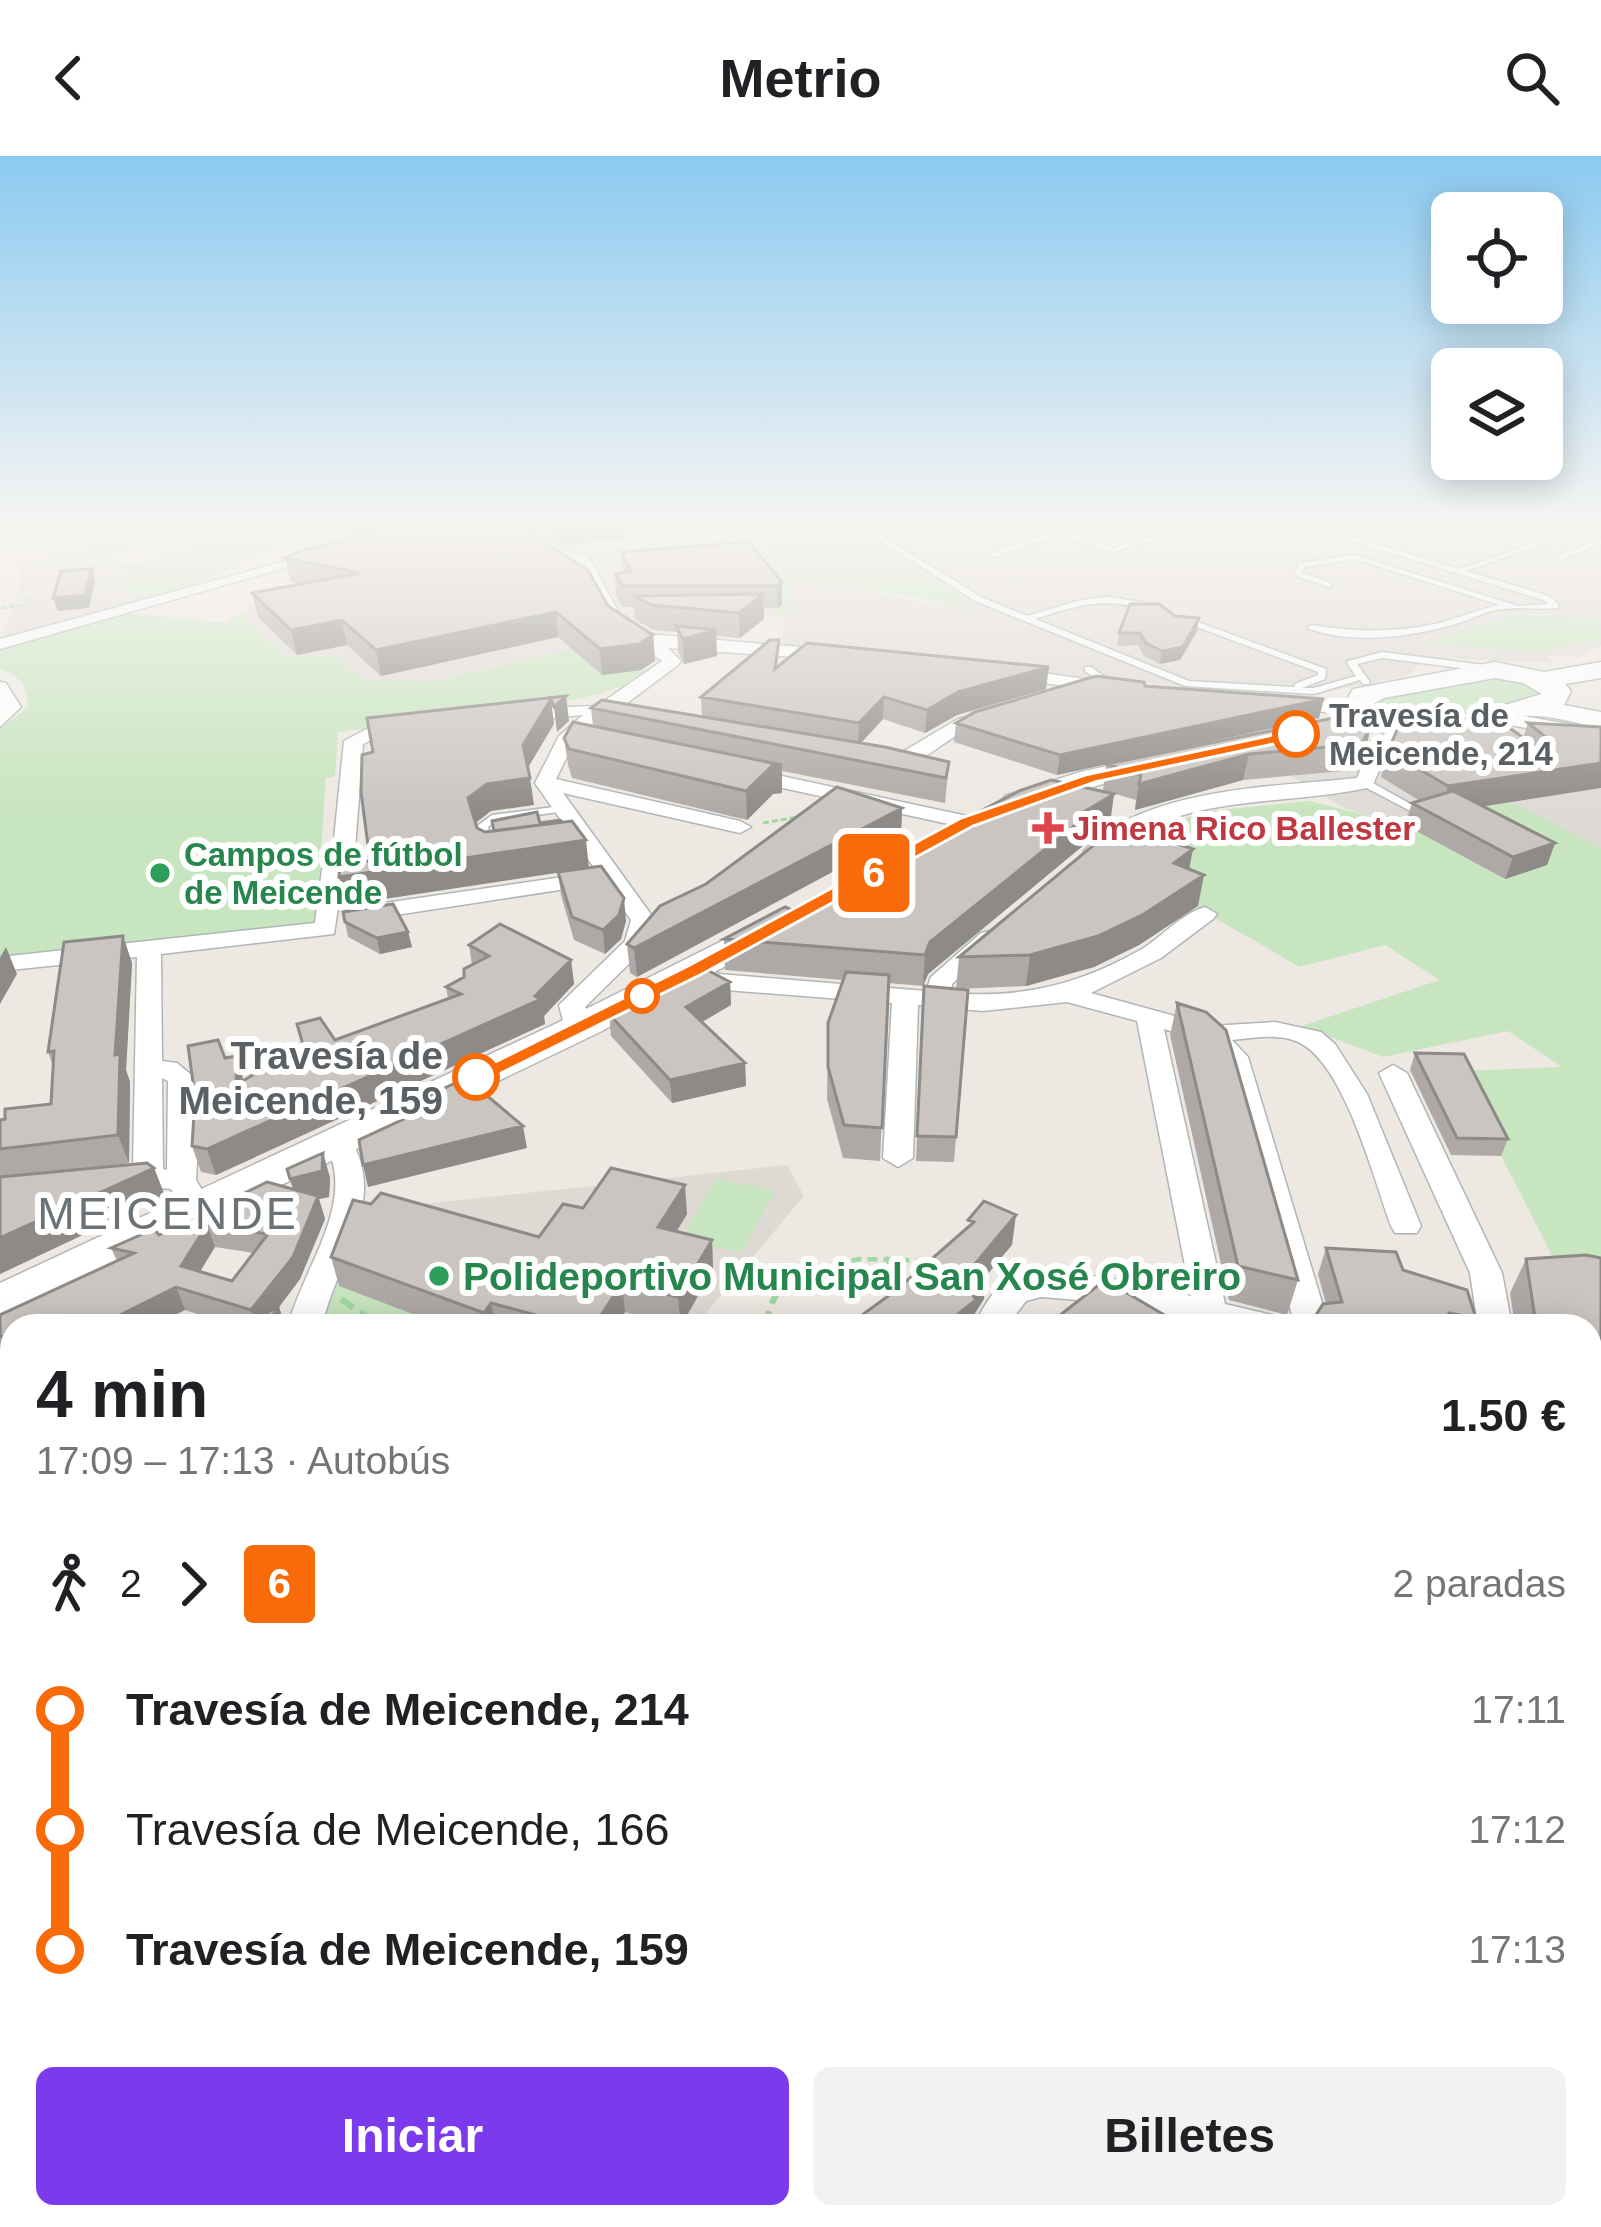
<!DOCTYPE html>
<html lang="es">
<meta charset="utf-8">
<style>
:root{--surface:#fff;--page:#f2f2f2;--text:#202124;--muted:#757577;--accent:#7c3aed}
body{margin:0;font-family:Arial,sans-serif;background:var(--page);color:var(--text);height:100vh;display:flex;flex-direction:column;font-size:45px;white-space:nowrap}
*{box-sizing:border-box;margin:0}
p{font-size:39px;color:var(--muted)}
.icon{flex:none;width:66px;height:66px;fill:none;stroke:currentColor;stroke-width:2;stroke-linecap:round;stroke-linejoin:round}
.map{position:relative;flex:1;overflow:hidden}
.drawer{position:absolute;left:0px;top:1158px;width:1602px;height:915px;display:flex;flex-direction:column;background:var(--surface);border-radius:36px 36px 0 0;box-shadow:0 6px 30px #0003}
.drawer>*{flex:none}
.badge{padding:0 24px;border-radius:9px;font-size:42px;line-height:78px}
.tools{position:absolute;left:1431px;top:36px;display:grid;gap:24px}
.tools a{display:grid;place-items:center;width:132px;height:132px;border-radius:18px;background:var(--surface);box-shadow:0 6px 30px #0003;font-size:60px}
.map>.badge{position:absolute;translate:-50% -50%;box-shadow:0 0 0 6px #fff}
.legs{display:flex;align-items:center;gap:18px;height:132px;padding:0 36px;font-size:39px}
.legs p{margin-inline-start:auto}
.head{display:flex;align-items:center;justify-content:space-between;height:204px;padding:0 36px}
h1{font-size:66px;font-weight:600;line-height:90px}
.action{display:flex;gap:24px;margin-top:auto;padding:24px 36px}
.action a{flex:1;height:138px;border-radius:18px;background:var(--accent);color:#fff;font-size:48px;font-weight:600;line-height:138px;text-align:center}
.action a+a{background:var(--page);color:var(--text)}
ul{padding:0 36px;list-style:none}
li{display:flex;align-items:center;gap:42px;height:120px;font-size:45px}
li i{display:grid;place-items:center;width:18px;height:100%;margin:0 15px;background:currentColor}
li i::after{content:'';width:30px;height:30px;margin:-15px;border:9px solid;border-radius:50%;background:var(--surface)}
li p{margin-inline-start:auto}
li:first-child i{background:linear-gradient(#0000 50%,currentColor 0)}
li:last-child i{background:linear-gradient(currentColor 50%,#0000 0)}
header{display:flex;justify-content:space-between;align-items:center;height:156px;padding:0 36px;background:var(--surface);font-size:54px;font-weight:600}
.map>svg:first-child{display:block}
.industrial{fill:#dedad6}
.education{fill:#dfd9d3}
.green{fill:#c7e5be}
.lines{fill:none;stroke-linecap:round;stroke-linejoin:round}
.lane-casing{stroke:#b0b5b7;stroke-width:3}
.street-casing{stroke:#b0b5b7;stroke-width:3}
.secondary-casing{stroke:#b1b7ba;stroke-width:3}
.path-far2{stroke:#a1d7a3;stroke-width:3;stroke-dasharray:6 3;stroke-linecap:butt}
.path-far1{stroke:#a1d7a3;stroke-width:4.5;stroke-dasharray:10 6;stroke-linecap:butt}
.path{stroke:#a1d7a3;stroke-width:6;stroke-dasharray:15 8;stroke-linecap:butt}
.lane{fill:#fff;fill-rule:evenodd}
.street{fill:#fff;fill-rule:evenodd}
.secondary{fill:#fff;fill-rule:evenodd}
.wall{fill:#aea9a6;fill-rule:evenodd}
.shaded-wall{fill:#8d8a87}
.building{fill:#cac5c1;stroke:#8d8a87;stroke-width:3;fill-rule:evenodd}
.line-1{fill:#f96b09;stroke:#fff;stroke-width:3}
.stop-1-dot{fill:#fff;stroke:#f96b09;stroke-width:6}
.health-dot{fill:#e0444e;stroke:#fff;stroke-width:4.5}
.leisure-dot{fill:#2e9e5b;stroke:#fff;stroke-width:4.5}
.labels{text-anchor:middle;dominant-baseline:central;stroke-width:12;stroke-linejoin:round;paint-order:stroke}
.far-stop-label{font-size:33px;font-weight:bold;fill:#5a6063;stroke:#fff;text-anchor:start}
.far-health-label{font-size:33px;font-weight:bold;fill:#be3a42;stroke:#fff;text-anchor:start}
.far-leisure-label{font-size:33px;font-weight:bold;fill:#27864d;stroke:#fff;text-anchor:start}
.stop-label{font-size:39px;font-weight:bold;fill:#5a6063;stroke:#fff;text-anchor:end}
.leisure-label{font-size:39px;font-weight:bold;fill:#27864d;stroke:#fff;text-anchor:start}
.quarter-label{font-size:45px;letter-spacing:3px;fill:#6b7275;stroke:#fff}
</style>
<header><svg class="icon" aria-label="back" viewBox="0 0 24 24"><path d="M15 5l-7 7 7 7"/></svg>Metrio<svg class="icon" aria-label="search" viewBox="0 0 24 24"><circle cx="10" cy="10" r="6"/><path d="M15 15l6 6"/></svg></header>
<div class="map">
<svg width="1601" height="2071" viewBox="0 0 1601 2071">
<rect width="100%" height="100%" fill="#ede8e2"/>
<path class="industrial" d="M341,369H745L768,389L773,461L627,462L558,481L573,493L430,526L365,523L332,500H285L241,457L264,441L304,440L310,401L292,390L305,380Z
M850,369H1601V490L1580,501L1547,500L1552,507L1428,502L1408,519L1295,543L782,488L791,428L818,426L973,455L936,420Z
M75,392L131,409L107,429L152,440L2,482L17,441L21,419L16,409Z
M1359,583L1601,595V692L1508,645L1405,669L1346,653L1291,620L1348,611Z"/>
<path class="education" d="M787,1009L804,1040L695,1170H502L368,1054Z"/>
<path class="green" d="M31,369H307L290,372L287,378C307,381 321,369 341,369L305,380L301,387L247,403L197,429L152,440L106,429L131,409L195,388L184,379L110,399L75,392L95,384L31,376Z
M745,369H850L936,420L976,457C934,443 835,425 791,428L786,461H773C773,436 762,413 768,389Z
M127,457L226,467L240,457L285,500H332L365,523L431,526L573,493L602,519L654,512C612,554 406,567 338,576L335,620L326,622L316,768L0,803V573L28,551C28,530 20,520 0,513V484C41,467 84,468 127,457Z
M1508,460L1599,462L1601,483L1538,496L1424,488Z
M1508,519L1545,535L1539,542L1424,566H1411L1371,551L1375,542Z
M1309,645L1405,669L1505,723L1545,709L1446,657L1508,645L1601,692V1140L1569,1133L1458,915L1562,911L1508,875L1383,901L1302,870L1440,824L1385,789L1299,811C1235,772 1170,739 1109,696L1200,656Z
M717,1022L775,1035L741,1097L681,1083Z
M337,1129L444,1170H322Z"/>
<g class="lines">
<defs>
<path id="lane" d="M856,369H864L981,441L1027,460L1081,444L1109,441L1141,446L1164,453L1165,455L1161,457C1106,441 1088,446 1035,463L1189,525L1294,531L1295,528L1318,519V516L1181,465L1180,463L1184,461L1326,513L1325,523L1302,532H1314L1356,520L1347,507L1348,505L1382,496L1492,510L1496,513L1492,516L1382,502L1357,508L1370,526L1369,528H1363L1360,524L1314,538L1185,530L975,445Z
M1035,369H1044L1113,392L1193,369H1204L1113,396L1059,379L993,401L986,399L1052,376Z
M1301,369H1311L1460,413L1588,369H1598L1466,415L1549,440L1558,448V452C1536,454 1513,450 1492,455C1480,458 1468,464 1456,468C1411,481 1351,489 1307,472L1311,469C1353,476 1394,477 1435,468C1457,463 1478,453 1500,449L1355,403L1305,411L1301,416L1331,427V431H1328L1294,419L1299,407L1355,399L1518,450L1548,448L1543,444Z
M1601,383V388L1562,403L1555,401Z
M1085,511H1091L1118,530L1110,532L1085,515Z
M1361,625H1369L1429,658L1420,660L1361,629Z
M561,650L566,653L565,655L495,665L488,671L493,691L488,694L483,691L477,670L492,659Z"/>
<path id="street" d="M520,382L589,401L620,459L649,478L834,494L843,499L834,504L668,492L681,505L678,509L619,553L638,556V564L604,562L573,588L556,623L740,665L751,671L740,677L563,637L655,764L645,792L585,851L597,869L584,877L563,865L559,849L625,785L631,764L605,727L357,765L345,758L357,751L597,716L535,627L559,580L583,559L530,564L521,558L530,552L597,550L662,505L608,466L578,407L515,389Z
M319,396L331,399L0,493V483Z
M1007,512L1114,527L1123,532L1114,537L1001,521V513Z
M0,526L6,527L21,551L0,571Z
M1281,544L1357,545L1366,551L1357,557L1274,554V546Z
M993,553L1000,555V563C991,566 980,567 972,571C939,585 904,630 869,605L879,599L894,601L958,563Z
M1485,553L1601,574V586L1478,563V555Z
M405,566L412,568V576L383,579L363,588L355,693L344,713L334,778L161,798L162,905L177,907L195,922L199,967L196,1024L214,1054L210,1061H188L171,1033L121,1028L116,1021L121,1014L133,1012L137,801L0,815V801L315,767L322,713L333,693L344,585L372,570ZM162,922L168,925L167,1014L163,1013Z
M1397,566L1414,570L1386,598L1372,631C1305,646 1236,641 1170,663C1147,671 1108,703 1087,700L1084,695C1145,631 1275,631 1357,622L1370,592Z
M744,612L967,660L978,666L967,672L737,622V614Z
M1205,751L1217,758L1213,763L1161,802L1091,837L1211,870L1275,866L1321,876L1335,888L1367,938L1421,1070L1417,1077H1395L1391,1070C1374,1024 1344,906 1298,886C1278,877 1253,882 1232,884L1248,901L1329,1170H1295L1222,904L1201,884L1164,873L1225,1148L1280,1161L1285,1170H1208L1103,1146L1041,1141L1026,1145L1007,1170H973C981,1157 989,1139 1001,1130C1039,1100 1147,1130 1191,1140L1137,865L1067,846L982,855L918,849L913,1002L898,1011L883,1002L892,847L713,833L683,814L695,807L719,818L926,835L931,821L981,777L989,775L1001,782L952,828L951,837C1023,843 1080,828 1142,793C1163,780 1181,758 1205,751Z
M1393,909L1407,917L1502,1117L1512,1170H1478L1470,1117L1379,917Z
M339,978L349,981C390,1044 336,1105 322,1170H288C303,1111 358,1046 325,987Z
M1601,1365V1399L1590,1403V1369Z
M12,1377V1412L5,1415L12,1417V1459L0,1455V1381Z
M1601,1679V1726L1590,1731V1684Z
M1590,1742L1601,1747V1799L1590,1794Z"/>
<path id="secondary" d="M1495,506L1544,516L1601,506V522L1565,528L1571,535L1564,549L1601,556V572C1578,568 1549,558 1525,560C1469,565 1389,605 1343,551L1353,533ZM1495,522L1523,527L1542,538C1493,552 1419,579 1372,549L1384,542Z
M1166,597L1181,606L1177,612L1099,629L1016,656L1000,647L1005,640L1080,616Z
M776,758L789,761L794,769L789,777L598,877L0,1164V1127L570,861Z"/>
</defs>
<use href="#lane" class="lane-casing"/>
<use href="#street" class="street-casing"/>
<use href="#secondary" class="secondary-casing"/>
<path class="path-far2" d="M0,452L23,449L26,442
M763,667L799,661"/>
<path class="path-far1" d="M886,1101L894,1116
M805,1116L859,1103L936,1105"/>
<path class="path" d="M892,1113L903,1133
M341,1143L381,1170
M766,1170C770,1139 784,1122 815,1113"/>
<use href="#lane" class="lane"/>
<use href="#street" class="street"/>
<use href="#secondary" class="secondary"/>
</g>
<path class="wall" d="M340,369H623L624,383L558,388L541,385L608,450L653,479L655,505L641,514L602,519L558,481L381,520L347,489L297,499L258,461L252,437L302,428L290,425L285,402L351,382Z
M621,396L782,426V448L778,452H764V463L740,482L716,480L717,500L684,508L678,496L677,476L653,474L635,464L634,451H623L616,439L615,418L623,417Z
M1197,475L1180,504L1160,508L1144,500L1138,489L1117,490L1119,477Z
M779,509L1046,533L957,559L925,577L883,563L861,587L949,606L945,647L782,615V637L773,638L747,664L572,622L568,609L564,582L593,570L591,552L702,561L701,541Z
M1145,530L1319,562L1144,600L1372,566L1366,591L1356,614L1243,624L1135,654L1136,644L1103,634L1106,608L1057,619L954,586L956,567Z
M1528,567L1601,571L1483,650L1555,687L1547,709L1505,723L1405,669L1412,647L1420,645L1381,621L1388,595L1523,582Z
M1114,638L1110,667L1085,682V688L928,818L923,830L888,827L880,1005L843,1002L827,943L828,867L843,824L725,814L724,783L792,754Z
M902,652L901,679L637,821L630,817L627,788Z
M1193,693L1189,713L1198,750L1139,789L1094,811L1026,830L957,833L968,834L954,1006L916,1005L924,830L956,833L959,801Z
M558,716L626,765L621,783L605,798L574,784L561,739Z
M343,756L408,776L412,791L380,798L348,781Z
M123,780L132,807L126,914L130,926L129,1007L71,1014L154,1012L165,1040L0,1118V964L51,948L53,910L48,896Z
M469,789L571,804L574,828L544,860L545,868L216,1019L201,1016L192,990L225,902L244,924L305,899L335,884L448,843L446,831L464,821L472,809Z
M672,819L730,826L731,849L702,866L745,907L746,930L672,947L611,880L609,858L672,823Z
M1177,847L1298,1124L1287,1159L1229,1144L1170,879Z
M1415,897L1508,983L1501,1000L1451,999L1410,914Z
M323,997L330,1022L329,1041L319,1043L325,1063L300,1123L279,1151L284,1167L283,1170H236L185,1154L12,1170V1202L0,1193V1159L117,1105L111,1092L159,1079L293,1033L287,1013ZM215,1091L254,1097L232,1125L200,1116Z
M371,1048L539,1081L583,1052L687,1058L677,1075L712,1084L713,1113L681,1170L625,1156L617,1170H444L339,1130L331,1101Z
M1326,1092L1403,1114L1476,1162L1472,1170H1309L1326,1148L1318,1118Z
M1586,1099L1601,1102V1350L1590,1357V1170H1515L1510,1137L1526,1103Z
M1590,1798L1601,1816V2071H1572L1567,2061H1590Z"/>
<path class="shaded-wall" d="M351,369H457L354,386Z
M556,369H623L624,383L558,388Z
M92,413L95,425L89,452L58,455L53,442Z
M782,426V448L778,452L777,430Z
M763,438L764,463L740,482L739,457Z
M556,456L558,481L381,520L376,494Z
M1199,462L1197,475L1180,504L1160,508L1162,495Z
M342,464L347,489L297,499L291,474Z
M716,474L717,500L684,508L683,483Z
M653,479L655,505L641,514L602,519L600,493Z
M1049,511L1046,533L957,559L925,577L927,554L958,536Z
M566,540L569,565L557,576L554,551Z
M884,541L883,563L858,590L859,567Z
M551,543L554,568L526,615L523,589Z
M1324,543L1319,562L1057,619L1060,599Z
M1372,566L1366,591L1356,614L1362,588Z
M1249,598L1243,624L1135,654L1139,628Z
M1601,607V632L1440,657L1448,630Z
M782,609V637L773,638L747,664L746,635L772,610Z
M530,622L534,649L491,655L473,669L468,642L487,628Z
M1114,638L1110,667L1085,682V688L928,818L923,830L925,799L930,786L1084,656Z
M902,652L901,679L637,821L634,792Z
M586,684L589,712L345,749L339,721Z
M1555,687L1547,709L1505,723L1513,701Z
M1193,693L1187,723L1174,707Z
M1204,719L1198,750L1139,789L1094,811L1026,830L1030,799Z
M624,742L626,765L621,783L605,798L603,774Z
M408,776L412,791L380,798L377,782Z
M123,780L132,807L126,914L130,926L129,1007L118,979L115,899Z
M6,791L17,818L0,848V802Z
M571,804L574,828L544,860L545,868L216,1019L207,993L535,840Z
M730,826L731,849L688,874L686,851Z
M237,900L244,926L236,929Z
M745,907L746,930L672,947L670,924Z
M523,970L527,992L368,1031L363,1009Z
M323,997L330,1022L329,1041L319,1043L325,1063L300,1123L279,1151L284,1167L283,1170H256L251,1154L298,1049L290,1023Z
M154,1012L165,1040L0,1118V1082Z
M685,1029L687,1058L661,1100L658,1071Z
M1016,1059L1012,1089L986,1120L984,1143L974,1159L973,1170H944L975,1108Z
M207,1069L215,1091L189,1133L181,1110Z
M712,1084L713,1113L681,1170L678,1141Z
M622,1127L625,1156L617,1170H594Z
M176,1131L185,1154L153,1170H98Z
M491,1147L496,1170H486L484,1157Z
M1601,1329V1350L1590,1357V1337Z
M1601,1591V1613L1590,1618V1595Z"/>
<path class="building" d="M450,369L494,370L530,378L588,414L608,450L653,479L639,488L600,493L556,456L376,494L342,464L291,474L252,437L360,417L285,402L300,395L379,375Z
M749,386L782,426L777,430H622L615,418L631,416L621,396Z
M92,413L85,439L53,442L61,415Z
M763,438L739,457L652,449L633,440Z
M1130,448H1159L1175,460L1199,462L1183,491L1162,495L1146,487L1140,477H1119Z
M676,470L716,474L683,483Z
M770,484H779L775,513L807,487L1049,511L958,536L927,554L884,541L859,567L701,541Z
M1096,520L1144,526L1145,530L1324,543L1060,599L956,567L975,556Z
M566,540L554,551L551,543L523,589L530,622L487,628L468,642L477,672L485,676L572,665L586,684L339,721L340,709L370,705L361,636L362,599L373,596L367,562Z
M602,544L885,591L949,606L946,622L591,552Z
M1358,557L1372,566L1362,588L1249,598L1139,628L1141,619L1107,608Z
M1412,560L1500,565L1542,595L1552,592L1553,587L1528,567L1601,571V607L1448,630L1388,595L1397,574Z
M573,566L782,609L772,610L746,635L569,593L564,582Z
M1051,624L1114,638L1084,656L1089,658L930,786L925,799L724,783L785,751L792,754L1019,635Z
M837,631L902,652L634,792L627,788L660,750L706,728Z
M1453,635L1555,687L1513,701L1412,647Z
M537,656L540,667L560,664L562,666L494,675L492,665Z
M1119,668L1193,693L1174,707L1204,719L1144,758L1098,780L1030,799L959,801Z
M601,710L624,742L619,759L603,774L572,761L558,716Z
M393,748L408,776L377,782L345,766L343,756Z
M500,768L571,804L535,840L541,843L207,993L192,990L195,941L188,890L218,884L225,902L237,900L236,929L276,905L306,899L297,868L320,862L335,884L461,838L446,831L464,821V813L489,800L469,789Z
M123,780L115,899L120,898L118,979L0,993V964L5,963V953L51,948L54,895L48,896L64,786Z
M694,807L730,826L686,851L745,907L670,924L609,858L676,821L672,819Z
M846,816L889,819L882,972L844,969L828,911V867Z
M924,830L968,834L956,981L917,980Z
M1177,847L1206,856L1226,874L1298,1124L1238,1110Z
M1415,897L1464,898L1508,983L1457,982Z
M466,922L523,970L363,1009L359,984L423,954L415,946Z
M323,997L322,1015L290,1023L287,1013Z
M147,1007L154,1012L0,1082V1021Z
M611,1012L685,1029L658,1071L712,1084L678,1141L622,1127L594,1170H577L491,1147L484,1157L331,1101L353,1044L371,1048L381,1037L539,1081L563,1048L583,1052Z
M267,1026L318,1040L293,1101L251,1154L176,1131L98,1170H12V1189L0,1179V1159L134,1097L111,1092L154,1073L159,1079ZM207,1069L268,1078L232,1125L181,1110Z
M984,1045L1016,1059L975,1108L987,1113L972,1138L976,1144L943,1170H847L895,1135L974,1066L968,1064Z
M1326,1092L1396,1096L1403,1114L1467,1134L1476,1162L1449,1157L1448,1170H1309L1323,1148L1342,1146Z
M1586,1099L1601,1102V1329L1590,1337V1170H1562L1567,1168L1535,1162L1526,1103Z
M1105,1124L1183,1170H1046Z
M279,1149L266,1170H249Z
M0,1227L12,1231V1396L1,1381Z
M1601,1406V1591L1590,1595V1412Z
M1590,1798L1601,1816V2048L1590,2028Z"/>
<linearGradient id="sky" x2="0" y2="1"><stop stop-color="#8bcaf1"/><stop offset="0.56" stop-color="#f7f5f2"/><stop offset="1" stop-color="#f7f5f2" stop-opacity="0"/></linearGradient>
<rect width="1601" height="659" fill="url(#sky)"/>
<path class="line-1" d="M1296,574L1304,578L1302,582L1095,626L973,670L702,818L483,926H468L465,921L688,810L961,662L1085,619Z"/>
<g class="stop-1-dot">
<circle cx="1296" cy="578" r="21"/>
<circle cx="642" cy="840" r="15"/>
<circle cx="476" cy="921" r="21"/>
</g>
<path class="health-dot" d="M1042 654h12v12h12v12h-12v12h-12v-12h-12v-12h12z"/>
<g class="leisure-dot">
<circle cx="160" cy="717" r="12"/>
<circle cx="439" cy="1120" r="12"/>
</g>
<g class="labels">
<g class="far-stop-label">
<text x="1329" y="559">Travesía de<tspan x="1329" dy="38">Meicende, 214</tspan></text>
</g>
<g class="far-health-label">
<text x="1072" y="672">Jimena Rico Ballester</text>
</g>
<g class="far-leisure-label">
<text x="184" y="698">Campos de fútbol<tspan x="184" dy="38">de Meicende</tspan></text>
</g>
<g class="stop-label">
<text x="443" y="899">Travesía de<tspan x="443" dy="45">Meicende, 159</tspan></text>
</g>
<g class="leisure-label">
<text x="463" y="1120">Polideportivo Municipal San Xosé Obreiro</text>
</g>
<g class="quarter-label">
<text x="168" y="1057">MEICENDE</text>
</g>
</g>
</svg>
<div class="tools">
<a><svg class="icon" aria-label="locate" viewBox="0 0 24 24"><circle cx="12" cy="12" r="6"/><path d="M12 2v4M12 18v4M2 12h4M18 12h4"/></svg></a>
<a><svg class="icon" aria-label="layers" viewBox="0 0 24 24"><path d="M12 4l9 5-9 5-9-5zM3 14l9 5 9-5"/></svg></a>
</div>
<b class="badge" style="left:874px;top:717px;background:#f96b09;color:#fff">6</b>
<section class="drawer">
<div class="head"><div><h1>4 min</h1><p>17:09 – 17:13 · Autobús</p></div><b>1.50 €</b></div>
<div class="legs"><svg class="icon" aria-label="walk" viewBox="0 0 24 24"><circle cx="13" cy="4" r="2"/><path d="M13 8l-2 6 4 7M11 14l-3 7M7 12l3-4h3l4 4"/></svg>2<svg class="icon" aria-label="forward" viewBox="0 0 24 24"><path d="M9 5l7 7-7 7"/></svg><b class="badge" style="background:#f96b09;color:#fff">6</b><p>2 paradas</p></div>
<ul>
<li><i style="color:#f96b09"></i><b>Travesía de Meicende, 214</b><p>17:11</p></li>
<li><i style="color:#f96b09"></i><span>Travesía de Meicende, 166</span><p>17:12</p></li>
<li><i style="color:#f96b09"></i><b>Travesía de Meicende, 159</b><p>17:13</p></li>
</ul>
<div class="action"><a>Iniciar</a><a>Billetes</a></div>
</section>
</div>
